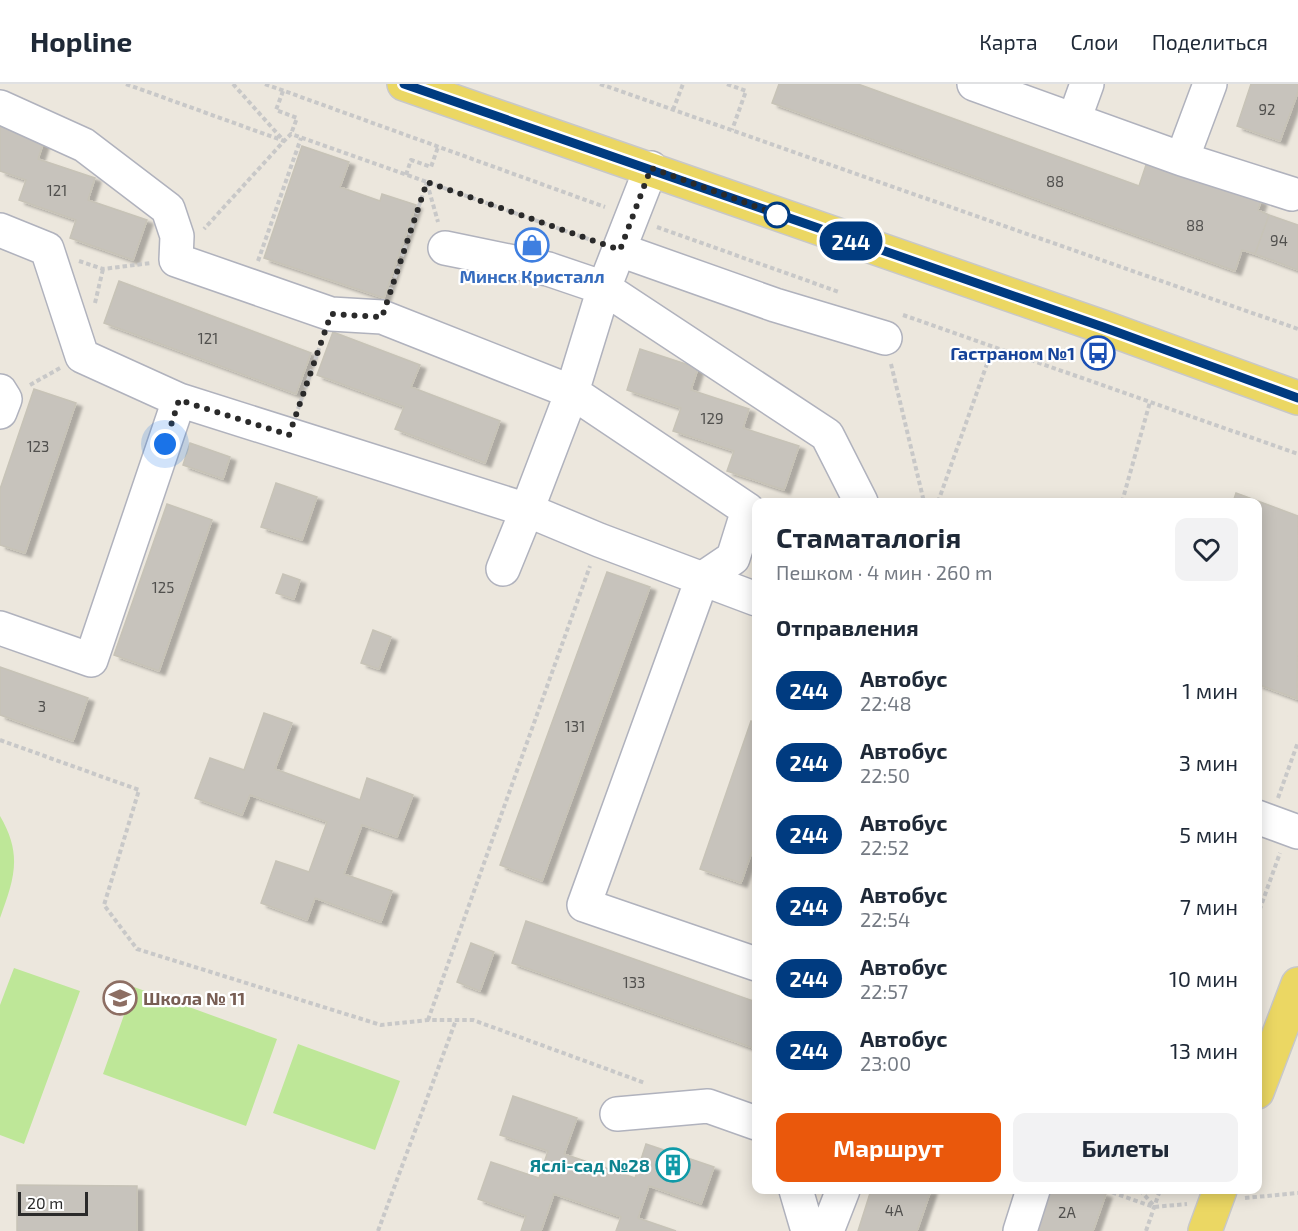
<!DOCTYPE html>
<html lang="ru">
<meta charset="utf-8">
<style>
:root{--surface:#fff;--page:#f2f2f3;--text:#1f2937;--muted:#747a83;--line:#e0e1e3;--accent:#ea580c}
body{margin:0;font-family:"Exo 2",sans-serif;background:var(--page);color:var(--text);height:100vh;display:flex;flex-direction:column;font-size:22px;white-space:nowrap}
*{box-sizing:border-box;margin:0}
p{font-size:20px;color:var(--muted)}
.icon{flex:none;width:33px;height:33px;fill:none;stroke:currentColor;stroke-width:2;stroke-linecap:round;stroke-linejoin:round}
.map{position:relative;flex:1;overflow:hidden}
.drawer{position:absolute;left:752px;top:414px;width:510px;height:696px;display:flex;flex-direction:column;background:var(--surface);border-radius:12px;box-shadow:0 3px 15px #0003}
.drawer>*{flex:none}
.badge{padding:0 12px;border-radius:20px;font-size:21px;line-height:39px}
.scale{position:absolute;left:18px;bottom:15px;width:70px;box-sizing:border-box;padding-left:6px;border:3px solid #2a2a2a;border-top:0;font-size:16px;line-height:21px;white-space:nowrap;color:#2a2a2a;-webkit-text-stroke:4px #fff;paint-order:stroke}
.you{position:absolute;width:30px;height:30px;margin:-15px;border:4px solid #fff;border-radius:50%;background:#1a73e8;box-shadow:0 0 0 9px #1a73e833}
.map>.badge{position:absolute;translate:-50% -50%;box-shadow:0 0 0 3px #fff}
h2{padding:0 24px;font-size:22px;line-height:54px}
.round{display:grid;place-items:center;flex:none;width:63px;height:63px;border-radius:12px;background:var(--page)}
.headline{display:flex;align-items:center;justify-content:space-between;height:102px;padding:0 24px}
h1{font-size:28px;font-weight:700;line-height:45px}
.cta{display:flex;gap:12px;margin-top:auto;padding:12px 24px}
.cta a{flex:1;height:69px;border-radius:12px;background:var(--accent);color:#fff;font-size:24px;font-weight:700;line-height:69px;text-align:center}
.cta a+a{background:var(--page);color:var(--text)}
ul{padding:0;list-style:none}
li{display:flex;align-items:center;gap:18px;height:72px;padding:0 24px}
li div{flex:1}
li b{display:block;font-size:22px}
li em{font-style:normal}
li .badge{min-width:66px;font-weight:700;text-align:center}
header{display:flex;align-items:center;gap:36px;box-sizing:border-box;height:84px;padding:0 30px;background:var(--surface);border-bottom:2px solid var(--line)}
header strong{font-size:28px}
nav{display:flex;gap:33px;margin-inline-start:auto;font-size:21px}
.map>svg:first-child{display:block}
.pitch{fill:#bee798}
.building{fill:#c7c3bc;stroke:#c7c3b7;stroke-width:1.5;filter:url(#shadow)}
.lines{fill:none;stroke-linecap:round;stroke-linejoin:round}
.minor-casing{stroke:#b0b2bd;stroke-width:36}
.major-casing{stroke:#c8c8c8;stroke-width:36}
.path{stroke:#c8c8c8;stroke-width:4;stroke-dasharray:4.5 3;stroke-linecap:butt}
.minor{stroke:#fff;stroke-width:33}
.major{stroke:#ebd763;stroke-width:33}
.line-casing{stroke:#fff;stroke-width:14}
.line{stroke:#003b80;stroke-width:9}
.walk{stroke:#2a2a2a;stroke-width:6;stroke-dasharray:0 10.8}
.stop-dot{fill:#fff;stroke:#003b80;stroke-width:3}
.labels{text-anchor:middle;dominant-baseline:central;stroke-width:4.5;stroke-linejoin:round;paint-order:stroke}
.number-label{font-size:15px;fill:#51504e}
.shop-label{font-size:18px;font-weight:bold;fill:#366cbe;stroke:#fff}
.transit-label{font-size:18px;font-weight:bold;fill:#164399;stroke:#fff;text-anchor:end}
.education-label{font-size:18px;font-weight:bold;fill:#785e54;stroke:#fff;text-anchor:start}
.culture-label{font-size:18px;font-weight:bold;fill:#0d838f;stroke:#fff;text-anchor:end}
</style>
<header>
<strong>Hopline</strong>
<nav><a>Карта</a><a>Слои</a><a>Поделиться</a></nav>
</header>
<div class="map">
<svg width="1298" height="1147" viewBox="0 0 1298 1147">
<defs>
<filter id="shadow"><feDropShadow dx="6" dy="4" stdDeviation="1.5" flood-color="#0004"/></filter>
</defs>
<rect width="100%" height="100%" fill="#ece7dd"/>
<path class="pitch" d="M0,732C23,771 14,795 0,834Z
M14,884L80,907L24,1060L0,1051V921Z
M134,903L277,955L246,1042L103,990Z
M298,960L400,997L375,1066L273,1029Z"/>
<path class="building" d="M779,0H858L1139,102L1148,75L1261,117L1258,126L1269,131L1255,170L1242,166L1235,187L772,19Z
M1251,0H1298V8L1280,57L1237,42Z
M0,39L45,54L38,75L95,94L88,116L147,136L133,176L70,154L76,136L19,116L26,96L0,87Z
M302,62L349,78L340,103L380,117L382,110L416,121L384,214L264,174Z
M1269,131L1298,141V186L1255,170Z
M119,197L311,269L296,310L104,239Z
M333,248L420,281L411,303L500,337L485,379L395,345L404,323L317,291Z
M640,265L698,284L691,306L749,325L743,344L799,362L784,406L727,387L734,367L673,347L681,324L627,306Z
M34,305L76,319L25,469L0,461V405Z
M190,359L230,373L223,395L183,381Z
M276,399L317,413L302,456L261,443Z
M1236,409L1298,432L1297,615L1257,600V418H1233Z
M167,420L212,436L159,587L114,571Z
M607,488L650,503L542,797L500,781Z
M283,490L300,496L294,515L276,509Z
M373,546L391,553L379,585L361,579Z
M0,583L88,614L73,657L0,631Z
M264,629L292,639L275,685L360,716L367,694L413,711L397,753L362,741L344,790L392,807L381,838L315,814L307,836L261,819L276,777L309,788L327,738L250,711L242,731L195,714L210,674L244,686Z
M751,637L756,639V756L741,799L700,785Z
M526,837L756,918V965L512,879Z
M471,859L494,868L480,907L457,898Z
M513,1012L577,1034L564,1070L635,1094L646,1060L714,1083L701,1120L649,1102L638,1134L676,1147H616L621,1133L554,1110L541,1147H521L526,1132L478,1115L491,1078L539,1094L548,1067L500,1051Z
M17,1101L137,1102V1147H17Z
M871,1106H931L917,1147H858Z
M1043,1106H1093L1106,1110L1093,1147H1029Z"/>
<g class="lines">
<defs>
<path id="minor" d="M974,0L1182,75L1210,0
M0,23L84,61L168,125L177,152L176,176L331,230L382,233L572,308L748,426L733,474L702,495L584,821L756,880
M1074,36L1087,0
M1182,75L1292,110
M651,84L604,204L572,308L527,426L599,456L756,515
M0,146L47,165L82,272L179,316L527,426L503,485
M445,164L548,185L604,204L827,351L861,418
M620,166L775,221L885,254
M0,307L5,315L0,328
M0,544L91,576L179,316
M1257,733L1298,748
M617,1030L708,1022L756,1039
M796,1106L808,1147
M827,1147L843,1106
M1020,1147L1033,1106"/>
<path id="major" d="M404,0L1103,243L1298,314
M1257,1008L1298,900
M1205,1147L1220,1106"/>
</defs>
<use href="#minor" class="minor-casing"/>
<use href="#major" class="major-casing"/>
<path class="path" d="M126,0L284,57L204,145
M233,0L284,57L291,50L594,157
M265,0L605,123
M600,0L1298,245
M727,0L746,7L732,46
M283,7L276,26L297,34L291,50
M673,26L683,0
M406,91L411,76L431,83L438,63
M427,99L438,138
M657,143L839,208
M79,177L103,185L151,179
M258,177L301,54
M390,208L427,98
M95,219L103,185
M903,231L1298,370
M891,280L924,418
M30,301L60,284
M298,325L322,256
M938,418L993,263
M1122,418L1150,318
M0,656L139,706L104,821L137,865L381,941L428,936H473L645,999
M1278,714L1298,658
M1257,833L1280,769
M428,936L590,482
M1105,1106L1154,1123L1187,1120
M1140,1106L1154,1122
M1245,1114L1298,1109
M378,1147L456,936
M1146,1147L1160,1106"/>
<use href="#minor" class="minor"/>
<use href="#major" class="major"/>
</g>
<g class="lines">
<defs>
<path id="line" d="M404,0L1103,243L1298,314"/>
</defs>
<use href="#line" class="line-casing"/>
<use href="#line" class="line"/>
<path class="walk" d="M165,360L179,316L289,351L331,230L382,233L427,98L620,166L651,84L787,134L777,131"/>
</g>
<defs>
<symbol id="shop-ring" viewBox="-11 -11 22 22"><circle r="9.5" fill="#fff" stroke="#3f7fe0" stroke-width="1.5"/><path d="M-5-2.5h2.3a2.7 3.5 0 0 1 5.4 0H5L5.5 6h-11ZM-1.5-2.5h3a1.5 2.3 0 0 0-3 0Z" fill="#3f7fe0"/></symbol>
<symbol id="bus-ring" viewBox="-11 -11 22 22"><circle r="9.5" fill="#fff" stroke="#1a4fb4" stroke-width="1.5"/><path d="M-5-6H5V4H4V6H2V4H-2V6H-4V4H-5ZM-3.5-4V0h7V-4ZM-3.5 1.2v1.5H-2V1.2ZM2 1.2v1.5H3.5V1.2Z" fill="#1a4fb4"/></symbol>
<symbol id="school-ring" viewBox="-11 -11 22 22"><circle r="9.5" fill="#fff" stroke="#8d6e63" stroke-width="1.5"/><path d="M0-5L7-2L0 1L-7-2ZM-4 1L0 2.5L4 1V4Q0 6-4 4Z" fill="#8d6e63"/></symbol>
<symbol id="building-ring" viewBox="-11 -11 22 22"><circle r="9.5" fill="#fff" stroke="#0f9aa8" stroke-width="1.5"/><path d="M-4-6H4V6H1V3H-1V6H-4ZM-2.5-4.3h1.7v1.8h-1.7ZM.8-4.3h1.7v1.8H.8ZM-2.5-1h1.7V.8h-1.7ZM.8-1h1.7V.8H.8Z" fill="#0f9aa8"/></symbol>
</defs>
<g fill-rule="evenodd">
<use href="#shop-ring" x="513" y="142" width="38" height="38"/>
<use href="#bus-ring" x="1079" y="250" width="38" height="38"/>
<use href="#school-ring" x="101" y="895" width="38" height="38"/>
<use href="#building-ring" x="654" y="1062" width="38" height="38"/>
</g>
<circle class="stop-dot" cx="777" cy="131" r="12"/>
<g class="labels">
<g class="number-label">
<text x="1267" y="25">92</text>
<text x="1055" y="97">88</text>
<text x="57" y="106">121</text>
<text x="1195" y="141">88</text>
<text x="1279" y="156">94</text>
<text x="208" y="254">121</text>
<text x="712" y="334">129</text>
<text x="38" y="362">123</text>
<text x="163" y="503">125</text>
<text x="42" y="622">3</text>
<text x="575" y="642">131</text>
<text x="634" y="898">133</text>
<text x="894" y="1126">4А</text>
<text x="1067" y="1128">2А</text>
</g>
<g class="shop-label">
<text x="532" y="192">Минск Кристалл</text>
</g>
<g class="transit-label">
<text x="1075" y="269">Гастраном №1</text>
</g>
<g class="education-label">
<text x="143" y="914">Школа № 11</text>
</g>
<g class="culture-label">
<text x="650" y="1081">Яслі-сад №28</text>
</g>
</g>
</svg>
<div class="scale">20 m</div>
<div class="you" style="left:165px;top:360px"></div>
<b class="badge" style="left:851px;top:157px;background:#003b80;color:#fff">244</b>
<section class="drawer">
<div class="headline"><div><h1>Стаматалогія</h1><p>Пешком · 4 мин · 260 m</p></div><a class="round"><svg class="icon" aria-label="heart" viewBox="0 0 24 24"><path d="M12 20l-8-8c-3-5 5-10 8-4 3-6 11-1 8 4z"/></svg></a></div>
<h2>Отправления</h2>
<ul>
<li><span class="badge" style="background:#003b80;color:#fff">244</span><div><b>Автобус</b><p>22:48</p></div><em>1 мин</em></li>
<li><span class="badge" style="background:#003b80;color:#fff">244</span><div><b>Автобус</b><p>22:50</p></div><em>3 мин</em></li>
<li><span class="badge" style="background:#003b80;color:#fff">244</span><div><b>Автобус</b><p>22:52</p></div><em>5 мин</em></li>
<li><span class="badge" style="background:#003b80;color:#fff">244</span><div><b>Автобус</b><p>22:54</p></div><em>7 мин</em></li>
<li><span class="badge" style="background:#003b80;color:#fff">244</span><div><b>Автобус</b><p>22:57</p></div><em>10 мин</em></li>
<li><span class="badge" style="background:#003b80;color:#fff">244</span><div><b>Автобус</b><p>23:00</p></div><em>13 мин</em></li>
</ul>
<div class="cta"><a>Маршрут</a><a>Билеты</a></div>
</section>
</div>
